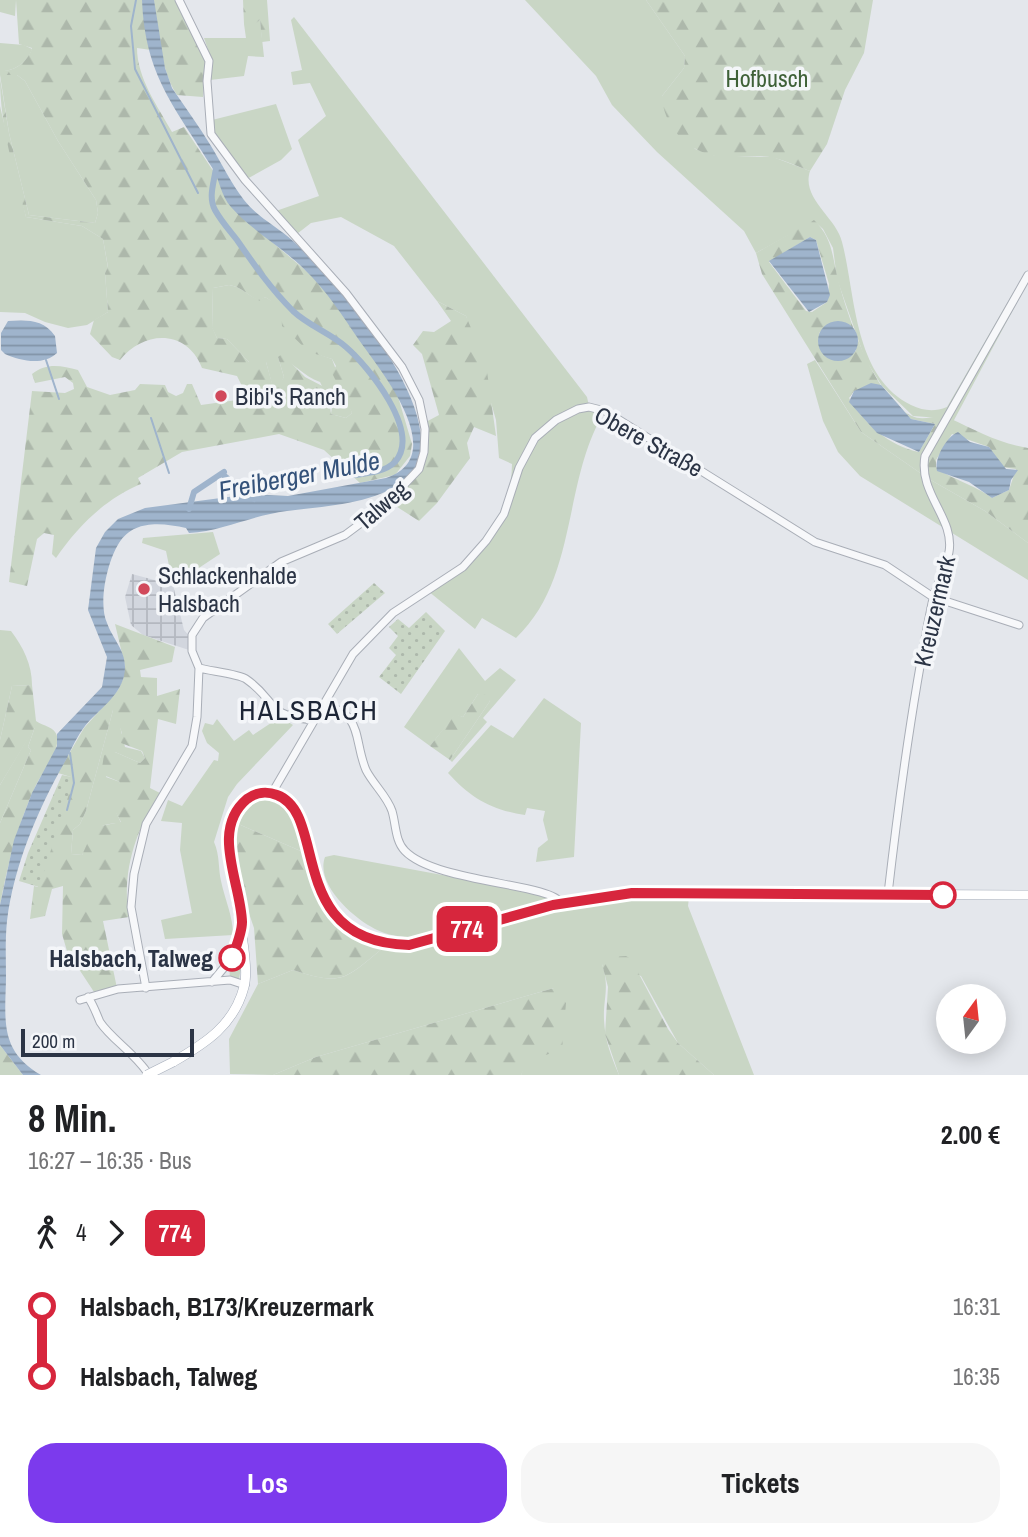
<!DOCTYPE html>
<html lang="de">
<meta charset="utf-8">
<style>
:root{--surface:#fff;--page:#f6f6f6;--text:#202124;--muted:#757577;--accent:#7c3aed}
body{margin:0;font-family:"Archivo Narrow",sans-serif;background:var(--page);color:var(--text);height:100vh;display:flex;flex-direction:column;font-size:26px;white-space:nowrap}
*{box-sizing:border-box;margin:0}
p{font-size:23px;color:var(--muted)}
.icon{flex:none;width:38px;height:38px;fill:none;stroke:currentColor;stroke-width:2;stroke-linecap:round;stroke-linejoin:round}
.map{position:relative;height:1075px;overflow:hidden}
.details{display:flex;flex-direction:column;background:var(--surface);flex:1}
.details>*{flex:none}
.badge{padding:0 14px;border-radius:10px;font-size:24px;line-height:46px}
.needle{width:46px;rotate:15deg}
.fabs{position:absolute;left:936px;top:984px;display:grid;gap:14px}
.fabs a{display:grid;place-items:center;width:70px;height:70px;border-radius:50%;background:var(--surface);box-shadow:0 4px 18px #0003;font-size:35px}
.scale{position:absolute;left:21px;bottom:18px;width:173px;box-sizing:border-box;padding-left:7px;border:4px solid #2b3445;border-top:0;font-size:19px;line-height:24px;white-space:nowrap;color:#2b3445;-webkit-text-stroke:5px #f4f6f9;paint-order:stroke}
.map>.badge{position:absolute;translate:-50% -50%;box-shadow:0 0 0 4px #fff}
.legs{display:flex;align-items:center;gap:10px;height:77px;padding:0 28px;font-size:23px}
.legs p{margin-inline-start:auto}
.overview{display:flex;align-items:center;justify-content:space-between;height:119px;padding:0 28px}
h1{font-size:38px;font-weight:800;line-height:52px}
.cta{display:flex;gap:14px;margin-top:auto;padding:14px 28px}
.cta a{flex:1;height:80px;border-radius:28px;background:var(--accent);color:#fff;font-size:28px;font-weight:800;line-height:80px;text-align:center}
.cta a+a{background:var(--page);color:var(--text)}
ul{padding:0 28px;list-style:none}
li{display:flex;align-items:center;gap:24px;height:70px;font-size:26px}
li i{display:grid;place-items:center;width:10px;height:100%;margin:0 9px;background:currentColor}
li i::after{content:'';width:18px;height:18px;margin:-9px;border:5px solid;border-radius:50%;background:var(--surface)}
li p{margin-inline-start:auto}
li:first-child i{background:linear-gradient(#0000 50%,currentColor 0)}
li:last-child i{background:linear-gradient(currentColor 50%,#0000 0)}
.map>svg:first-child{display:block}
.industrial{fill:url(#industrial-grid)}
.grass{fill:#c9d6c5}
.forest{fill:url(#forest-firs);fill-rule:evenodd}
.garden{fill:url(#garden-dots)}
.water{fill:url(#water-rules)}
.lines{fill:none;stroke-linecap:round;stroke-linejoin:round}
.stream{stroke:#9fb4cc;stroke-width:2}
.canal{stroke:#9fb4cc;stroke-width:6}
.minor-casing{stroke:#a9aeb7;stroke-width:9}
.major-casing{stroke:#a3abb8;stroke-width:10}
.minor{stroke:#f7f8fa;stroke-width:7}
.major{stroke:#fff;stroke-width:9}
.major-bridge-casing{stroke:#a3abb8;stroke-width:10;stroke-linecap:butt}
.major-bridge{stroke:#fff;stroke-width:9}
.line-1-casing{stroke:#fff;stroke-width:16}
.line-1{stroke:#d7263d;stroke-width:10}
.poi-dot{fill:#d1495b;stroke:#f4f6f9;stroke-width:2.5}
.stop-1-dot{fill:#fff;stroke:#d7263d;stroke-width:3.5}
.labels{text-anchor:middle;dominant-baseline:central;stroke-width:7;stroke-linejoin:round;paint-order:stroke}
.park-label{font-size:24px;fill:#3f6138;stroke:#f4f6f9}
.poi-label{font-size:24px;fill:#2b3445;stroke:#f4f6f9;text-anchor:start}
.street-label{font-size:24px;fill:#2b3445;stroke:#f4f6f9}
.stop-label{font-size:24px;font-weight:bold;fill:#2b3445;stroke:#f4f6f9;text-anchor:end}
.water-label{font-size:26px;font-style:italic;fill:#34527a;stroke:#f4f6f9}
.quarter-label{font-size:28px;letter-spacing:2px;fill:#1d2536;stroke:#f4f6f9}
</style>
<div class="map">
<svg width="1028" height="1075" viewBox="0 0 1028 1075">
<defs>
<pattern id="industrial-grid" width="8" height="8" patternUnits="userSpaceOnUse" patternTransform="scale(1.75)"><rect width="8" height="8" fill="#d2d6de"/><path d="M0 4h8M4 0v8" fill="none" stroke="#b4b8c0"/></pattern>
<pattern id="forest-firs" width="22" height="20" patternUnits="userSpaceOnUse" patternTransform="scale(1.75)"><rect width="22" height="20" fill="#c9d6c5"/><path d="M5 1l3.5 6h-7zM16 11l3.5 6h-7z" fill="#adb8ab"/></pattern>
<pattern id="garden-dots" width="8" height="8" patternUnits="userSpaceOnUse" patternTransform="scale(1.75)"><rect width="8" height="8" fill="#c9d6c5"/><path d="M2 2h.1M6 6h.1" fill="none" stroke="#adb8ab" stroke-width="1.8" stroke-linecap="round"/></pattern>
<pattern id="water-rules" width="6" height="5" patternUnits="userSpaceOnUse" patternTransform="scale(1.75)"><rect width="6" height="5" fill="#9fb4cc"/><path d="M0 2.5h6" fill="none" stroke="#8293a7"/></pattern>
</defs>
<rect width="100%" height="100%" fill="#e4e7ec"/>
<path class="industrial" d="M132,574L173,585L184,630L192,639V651L143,635L131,625L125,597Z"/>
<path class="grass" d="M0,0H16L15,16L0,12Z
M525,0H646L685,56L684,68L662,96L695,149L716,156L773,157L810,171C801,199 836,217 842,242C856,295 853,376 911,405C924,411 934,412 947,407L1013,293L1021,295L953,422L940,418L913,416L882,386L865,359L837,279L833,248L823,229L814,221L756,253L744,231L657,152L612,105L596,76Z
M294,17L587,397L589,406L605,411C562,480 579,578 516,638L482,618L475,629L428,591C475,556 511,527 512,464L499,458L496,420L466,316L437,301L394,246L341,217L311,223L293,237L273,212L319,196L298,140L326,116L310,83L293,85L291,72L302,70L291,20Z
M260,20L264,57L248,56L244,76L210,80L212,61L204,38H246L244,24H254Z
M0,43L24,45L32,49C28,62 14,72 0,71Z
M0,75H17L25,81L58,141L96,200L98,213L95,223L29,215L9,133Z
M276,104L292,149L281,160L245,180L221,151L208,121Z
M0,106L26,217L82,226L103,239L108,268L105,273L108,312L87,325L68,328L45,322L25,313L0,312Z
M229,285C243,287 247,296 260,300L265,297L275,303L309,351L332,359L352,413L346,418L331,414L332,407L320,382C303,376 295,363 278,357L284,377L279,387L272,384L266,362H249L227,339L217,338L212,328L213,288Z
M815,360L861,432L929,479L985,511L1028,543V580L860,476L838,452L823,421L807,364Z
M213,532L220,554L173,585L166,551L142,543L143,538Z
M0,630L11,631C23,647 32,664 32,685L12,686L0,740Z
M459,648L485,681L500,668L516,680L483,718L487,722L452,762L450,760L490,701L478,694L463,717L455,715L430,746L404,727Z
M544,698L581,723L574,857L536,862L538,848L548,840L543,820L545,811L527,808L525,815C491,810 471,798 448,773L491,725L513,738Z
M113,710H116L125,747L141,751L145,758L140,763L115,752L106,777L120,782L116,812L121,823C90,824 96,833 82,855L71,854L73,830L80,824L86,811Z
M280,717L293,725L237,784L228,797L214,842C220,856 218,867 221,881C225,900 233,916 233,935L165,939L161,920L192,913L180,850L182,823L161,821L168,800L182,806L214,760L218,761L219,753L207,743L202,731L205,723L213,725L217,719L234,741L249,730L253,735Z
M36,724L28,747L31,750L0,823V785Z
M268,798L289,809L303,852L236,823L249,804Z
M334,855L539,893L553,899L418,938C403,937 388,936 375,929C353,918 315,884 325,857Z
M641,897H689L688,906L754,1075H714L678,1043L641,976L602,964C610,988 603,998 604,1020C605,1041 611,1056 619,1075H521L554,988L316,1057L273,1075L230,1074L229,1039L258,984L293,970C343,986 344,980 383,948L402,950L426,945L563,906Z
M241,954L243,957L239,979L230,976C228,968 234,956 241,954Z"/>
<path class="forest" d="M16,0H142L151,50L137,48C137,78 158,107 172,132L184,127L245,219L311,275L335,303L396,390L412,444L410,456L395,475L360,483L324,450L279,434L182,452L138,478L141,484C105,499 78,526 56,558L52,554L54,535L44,533L37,539L27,586L9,582L32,391L65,393L74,389L73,383L65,377L35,383L32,374C47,362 62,366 78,370L87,387L110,395L135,390L140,384L165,385L168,392L176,396L183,393L187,384H192L201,405L237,400L242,386L237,376L202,368C187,329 144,330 120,360L112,357L90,334L94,320L108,312L105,273L108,267L103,239L82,226L26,217C14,171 0,126 0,78L9,133L29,215L95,223L98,213L96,200L58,141L25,81L17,75H0V71C14,72 28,62 32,48L19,44ZM229,285C243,287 247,296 260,301L265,297C277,304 282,312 282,326L309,352L332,359L336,366L332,373L352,413L346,418L331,414L328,389L305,377L282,354L278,357L284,377L278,386L272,383L266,362H249L227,339L217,338L212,327L213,288Z
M154,0H177L180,12L206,56L203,97L177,95C162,73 156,27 154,0Z
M243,0H267L270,41L262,42L260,20L255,24H244Z
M646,0H873L864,53L845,90L827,144L810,171C799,167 787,161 774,158C755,153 734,160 715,156C686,150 663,125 662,96L684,68L685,56Z
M814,220C834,239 832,259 839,283C849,320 875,398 912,416C924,422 938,413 949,418C978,431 995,442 1028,448V543L985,511L929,479L861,432L762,274L756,253ZM810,237L816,240L829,284L827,302L812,312L806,311L769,262ZM831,324L856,338V351L819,333ZM881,385L911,419L935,424L919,452C889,446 865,424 849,398L854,391ZM952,434L989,447L1002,467L1016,469L1009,490L992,498C977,486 942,475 936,467V460Z
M437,301L466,316L486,364L496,436L474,427L467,443L470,458L437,503L419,521L391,503L419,469L424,423L439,415L422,354L413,345L423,331L434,332L451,321Z
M115,624L175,647L172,662L140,670L141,677L157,678V696L180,689L176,724L158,719L150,788L160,793C136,829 121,873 129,917L103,921L118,993L96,995L67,951L62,934L63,886L52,889L45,916L30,919L34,886L38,887L71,777L58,773L84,728L118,690L123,679L125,666ZM113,710L122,733L121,743L142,751L145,758L140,763L115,752L104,755L101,774L120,782L111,804L121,822L95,827L82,855L71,854L73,830L80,824L86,811Z
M32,685L36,721C43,726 55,727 57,736C60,751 43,771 36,785C18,823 8,863 0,905V823L31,750L28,747L35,727L0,785V740L12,686Z
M478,694L486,695L490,701L450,760L430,746L455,714L463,717Z
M236,823L303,852C315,895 336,937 383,948C344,980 342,986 293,970L258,984L254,928L240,887L233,843Z
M626,956L631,959L668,1029L678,1043L714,1075H619L605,1034L608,987L602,964L611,957Z
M554,988L566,1003L562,1050L529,1060L521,1075H273L316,1057Z
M0,1045L23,1075H0Z"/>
<path class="garden" d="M374,583L385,593L337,634L328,624Z
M426,612L445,631L401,694L379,677L396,655L389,648L398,636L389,627L398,619L409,628Z
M62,775L72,777L69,794L39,887L19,881L28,853Z"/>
<path class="water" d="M142,0H154L165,68L172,88C185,107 199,126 211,146C222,164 231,183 244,200C257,217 278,227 293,241C311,257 329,277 344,295C375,331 461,444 400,484C367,505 324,506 287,511C253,515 223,531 189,533L186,528C163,523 134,519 119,543C107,562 98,603 107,623C114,642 129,653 124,676C119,697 98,710 85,726C78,735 72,747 67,758C39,807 14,864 7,921C5,940 6,960 6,979C5,1022 0,1051 41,1075H23L0,1045V905L14,840L32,793L57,746V734L102,687L107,657L88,610L96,548L105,532L118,519L145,508L251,494L288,496L386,478C452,456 380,370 359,340C342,315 326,290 304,269C282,247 251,230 231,207C221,196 220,181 213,169C176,108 145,77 142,0Z
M810,237L816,240L830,295L827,302L809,312L769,261Z
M8,321C27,320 43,319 55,336L57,353C43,366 21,361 5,354L1,350V333Z
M818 341a20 20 0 1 1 40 0a20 20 0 1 1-40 0Z
M871,383L881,385L911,419L935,424L919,452L877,433L849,402L854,391Z
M958,432L970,442L989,447L1006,469L1018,470L1011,480L1009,490L992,498L969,482L937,471C934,459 946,437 958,432Z"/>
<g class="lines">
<path class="stream" d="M136,0L131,26L135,69L198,193
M46,360L59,399
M151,418L169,473
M67,810L74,783L70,753"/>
<path class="canal" d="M216,168C214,183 208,197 215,210C221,221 230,231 237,240C255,266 271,289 293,311C309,326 330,333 346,347C368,366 422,432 395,462C385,472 368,473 355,475
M222,474L254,499
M189,509L194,492L224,472"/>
<defs>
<path id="minor" d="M199,668C210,671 239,674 246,679C278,701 263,715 313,720
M322,705C364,713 353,739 366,770C373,784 387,796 392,811C396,824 395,841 405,851C436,883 550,883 561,903
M272,793L353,654L393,613L463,567L486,541L504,514L519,468L535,438L556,420L578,409L589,407L605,411L815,542L885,565L933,597L1019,625
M888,894C899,798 912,702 931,608C934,589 945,571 949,552C955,518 918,494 925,456L1028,275
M212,982L232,958L241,930
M146,988L131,907L134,874L146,824L192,746L197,717L199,668L192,651V635L203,618L281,562L345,535L384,506L419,469L424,452L425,429L419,400L402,367L346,293L245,180L211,134L207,81L209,61L179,0
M88,997C94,1006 96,1013 100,1022C111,1039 136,1054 149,1075
M80,1000L118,989L230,980L245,985"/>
<path id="major" d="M173,1062C206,1043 234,1025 244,987C256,945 196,796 264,793C331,790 279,942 409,945L553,905L632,893L1028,895"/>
</defs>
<use href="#minor" class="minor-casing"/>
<use href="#major" class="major-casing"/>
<use href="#minor" class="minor"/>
<use href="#major" class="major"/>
<defs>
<path id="major-bridge" d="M147,1075L173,1062"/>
</defs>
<use href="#major-bridge" class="major-bridge-casing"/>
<use href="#major-bridge" class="major-bridge"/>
</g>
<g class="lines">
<defs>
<path id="line-1" d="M232,958C236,947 242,933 242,922C241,883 210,830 247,799C256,792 267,791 277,795C329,814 284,942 409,945L553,905L632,893L943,895"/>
</defs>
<use href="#line-1" class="line-1-casing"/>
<use href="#line-1" class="line-1"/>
</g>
<g class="poi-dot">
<circle cx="221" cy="396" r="7"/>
<circle cx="144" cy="589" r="7"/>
</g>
<g class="stop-1-dot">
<circle cx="943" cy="895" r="12"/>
<circle cx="232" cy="958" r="12"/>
</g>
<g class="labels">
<g class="park-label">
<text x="767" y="78">Hofbusch</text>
</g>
<g class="poi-label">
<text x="235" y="396">Bibi's Ranch</text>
<text x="158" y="575">Schlackenhalde<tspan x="158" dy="28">Halsbach</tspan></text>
</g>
<g class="street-label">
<text transform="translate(649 441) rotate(29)">Obere Straße</text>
<text transform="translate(381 505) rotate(-41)">Talweg</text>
<text transform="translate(934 611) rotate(-77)">Kreuzermark</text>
</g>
<g class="stop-label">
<text x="213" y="958">Halsbach, Talweg</text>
</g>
<g class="water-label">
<text transform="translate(299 475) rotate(-11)">Freiberger Mulde</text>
</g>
<g class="quarter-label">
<text x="309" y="710">HALSBACH</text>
</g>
</g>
</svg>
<div class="fabs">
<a><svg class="needle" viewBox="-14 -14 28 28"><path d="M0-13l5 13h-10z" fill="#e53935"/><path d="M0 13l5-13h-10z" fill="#757577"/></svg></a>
</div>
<div class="scale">200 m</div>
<b class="badge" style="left:467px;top:929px;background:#d7263d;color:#fff">774</b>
</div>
<section class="details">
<div class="overview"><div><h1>8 Min.</h1><p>16:27 – 16:35 · Bus</p></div><b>2.00 €</b></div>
<div class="legs"><svg class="icon" aria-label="walk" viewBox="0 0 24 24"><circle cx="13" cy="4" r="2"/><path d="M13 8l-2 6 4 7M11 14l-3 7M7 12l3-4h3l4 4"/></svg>4<svg class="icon" aria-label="forward" viewBox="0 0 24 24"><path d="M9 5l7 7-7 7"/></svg><b class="badge" style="background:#d7263d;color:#fff">774</b></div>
<ul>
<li><i style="color:#d7263d"></i><b>Halsbach, B173/Kreuzermark</b><p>16:31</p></li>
<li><i style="color:#d7263d"></i><b>Halsbach, Talweg</b><p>16:35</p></li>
</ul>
<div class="cta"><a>Los</a><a>Tickets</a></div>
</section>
